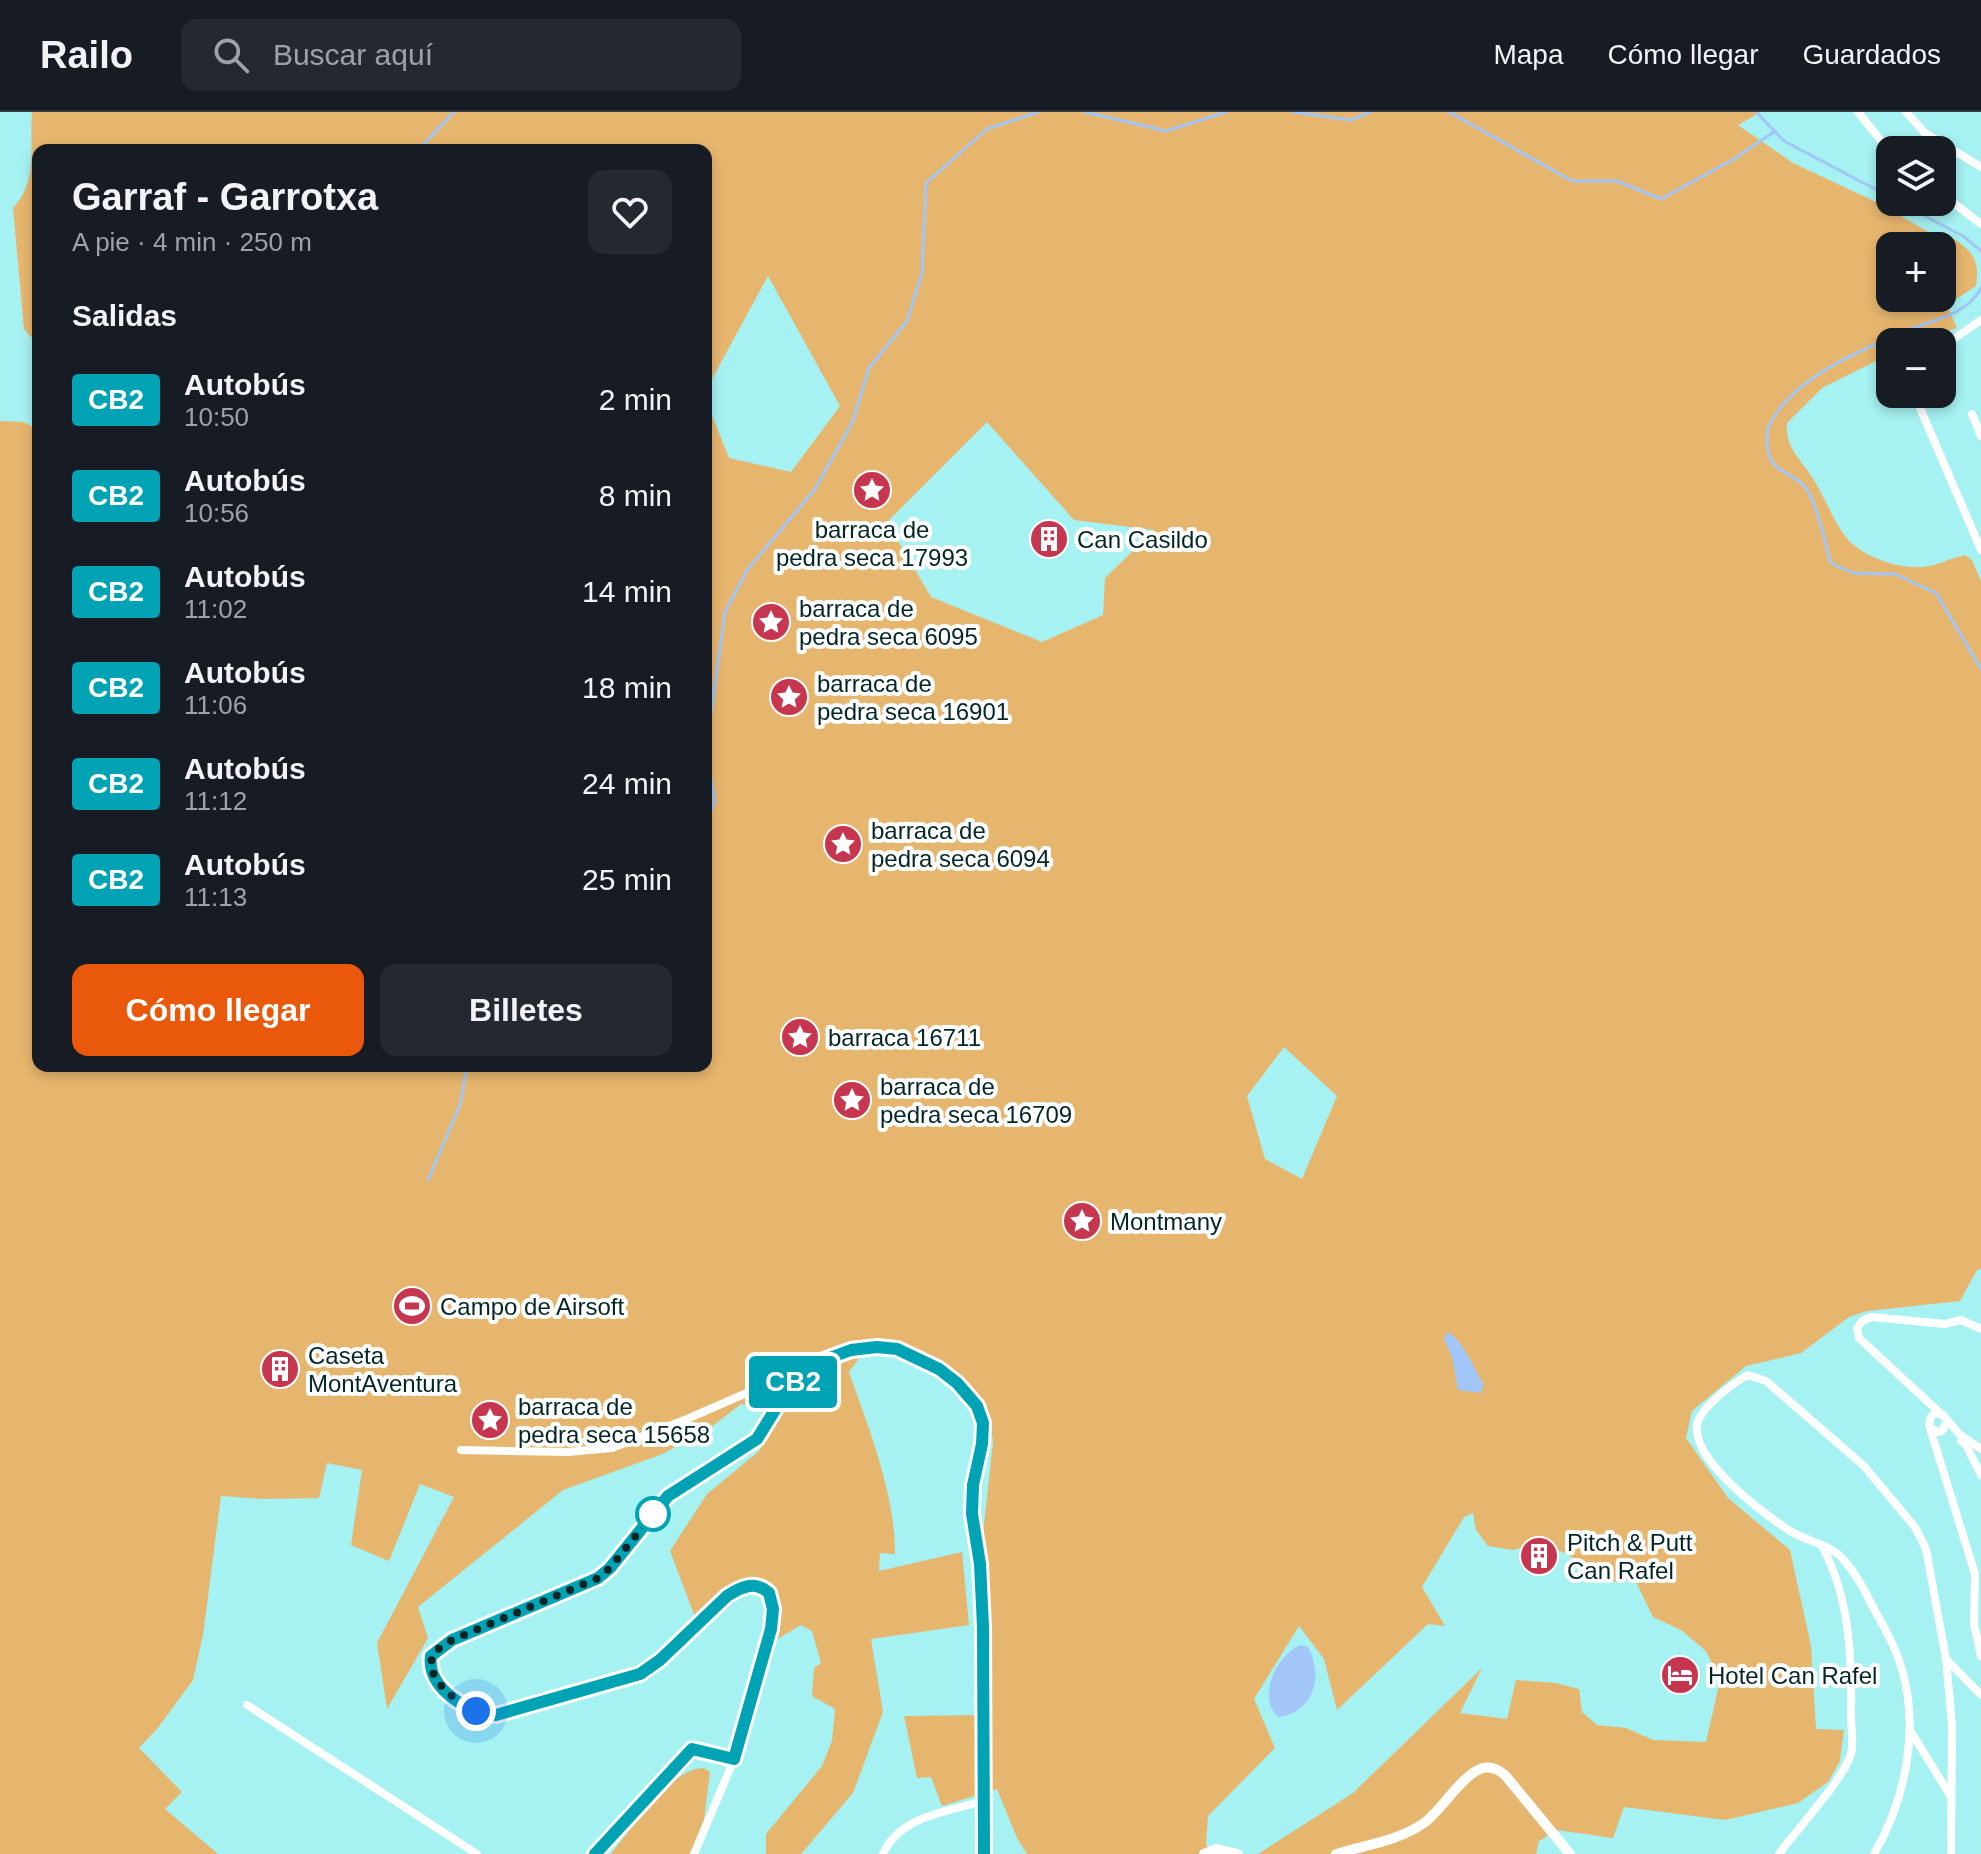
<!DOCTYPE html>
<html lang="es">
<meta charset="utf-8">
<style>
:root{--surface:#171b24;--page:#242831;--text:#f1f3f6;--muted:#9ea1a6;--line:#363941;--accent:#ea580c}
body{margin:0;font-family:Helvetica,sans-serif;background:var(--page);color:var(--text);height:100vh;display:flex;flex-direction:column;font-size:30px;white-space:nowrap}
*{box-sizing:border-box;margin:0}
p{font-size:26px;color:var(--muted)}
.icon{flex:none;width:44px;height:44px;fill:none;stroke:currentColor;stroke-width:2;stroke-linecap:round;stroke-linejoin:round}
.map{position:relative;flex:1;overflow:hidden}
.panel{position:absolute;left:32px;top:32px;width:680px;height:928px;display:flex;flex-direction:column;background:var(--surface);border-radius:16px;box-shadow:0 4px 12px #0003}
.panel>*{flex:none}
.badge{padding:0 16px;border-radius:6px;font-size:28px;line-height:52px}
.tools{position:absolute;left:1876px;top:24px;display:grid;gap:16px}
.tools a{display:grid;place-items:center;width:80px;height:80px;border-radius:16px;background:var(--surface);box-shadow:0 4px 12px #0003;font-size:40px}
.you{position:absolute;width:40px;height:40px;margin:-20px;border:6px solid #fff;border-radius:50%;background:#1a73e8;box-shadow:0 0 0 12px #1a73e833}
.map>.badge{position:absolute;translate:-50% -50%;box-shadow:0 0 0 4px #fff}
h2{padding:0 40px;font-size:30px;line-height:72px}
.round{display:grid;place-items:center;flex:none;width:84px;height:84px;border-radius:16px;background:var(--page)}
.summary{display:flex;align-items:center;justify-content:space-between;height:136px;padding:0 40px}
h1{font-size:38px;font-weight:700;line-height:60px}
.cta{display:flex;gap:16px;margin-top:auto;padding:16px 40px}
.cta a{flex:1;height:92px;border-radius:16px;background:var(--accent);color:#fff;font-size:32px;font-weight:700;line-height:92px;text-align:center}
.cta a+a{background:var(--page);color:var(--text)}
ul{padding:0;list-style:none}
li{display:flex;align-items:center;gap:24px;height:96px;padding:0 40px}
li div{flex:1}
li b{display:block;font-size:30px}
li em{font-style:normal}
li .badge{min-width:88px;font-weight:700;text-align:center}
header{display:flex;align-items:center;gap:48px;box-sizing:border-box;height:112px;padding:0 40px;background:var(--surface);border-bottom:2px solid var(--line)}
header strong{font-size:38px}
nav{display:flex;gap:44px;margin-inline-start:auto;font-size:28px}
.search{width:560px;height:72px;background:var(--page);display:flex;align-items:center;gap:20px;box-sizing:border-box;padding:0 28px;border-radius:16px;color:var(--muted);font-size:30px}
.map>svg:first-child{display:block}
.green{fill:#e7b66e;fill-rule:evenodd}
.water{fill:#a2c6f7}
.lines{fill:none;stroke-linecap:round;stroke-linejoin:round}
.stream{stroke:#a2c6f7;stroke-width:3}
.minor{stroke:#fff;stroke-width:8}
.tertiary{stroke:#fff;stroke-width:10}
.line-casing{stroke:#fff;stroke-width:18}
.line{stroke:#00a3b4;stroke-width:12}
.walk{stroke:#052626;stroke-width:8;stroke-dasharray:0 14.4}
.stop-dot{fill:#fff;stroke:#00a3b4;stroke-width:4}
.labels{text-anchor:middle;dominant-baseline:central;stroke-width:8;stroke-linejoin:round;paint-order:stroke}
.poi-label{font-size:24px;fill:#052626;stroke:#fff;text-anchor:start}
</style>
<header>
<strong>Railo</strong>
<div class="search"><svg class="icon" aria-label="search" viewBox="0 0 24 24"><circle cx="10" cy="10" r="6"/><path d="M15 15l6 6"/></svg>Buscar aquí</div>
<nav><a>Mapa</a><a>Cómo llegar</a><a>Guardados</a></nav>
</header>
<div class="map">
<svg width="1981" height="1742" viewBox="0 0 1981 1742">
<rect width="100%" height="100%" fill="#a6f1f1"/>
<path class="green" d="M32,0H1761L1738,13L1793,51L1876,90L1939,126L1944,120C1968,137 1981,142 1976,174L1947,193L1957,216L1914,230H1890V242L1822,276L1787,311C1785,336 1800,346 1812,365C1824,384 1832,406 1845,424C1861,445 1898,457 1923,455C1937,454 1951,446 1965,443L1972,448L1981,469V1157L1977,1158L1960,1189L1867,1199L1849,1205L1801,1241L1746,1254L1692,1299L1686,1326L1728,1386L1790,1438L1811,1534L1816,1617L1844,1618L1840,1649L1828,1670L1798,1691L1725,1708L1624,1695L1613,1726L1557,1718L1539,1729L1536,1742H1258L1353,1681L1482,1556L1460,1601L1507,1607L1516,1568L1555,1571L1579,1577L1582,1600L1597,1613L1626,1616L1653,1628L1706,1630L1720,1568L1706,1539L1681,1518L1653,1505L1633,1464L1625,1469L1607,1470L1569,1443L1540,1430L1513,1438L1488,1434L1476,1418L1473,1401L1464,1405L1422,1475L1445,1514L1428,1512L1337,1598L1324,1547L1299,1514L1254,1587L1275,1636L1208,1704L1206,1731L1210,1742H1027L1017,1726L997,1677L942,1694L931,1665L917,1666L904,1604L987,1603L986,1463L981,1439L993,1331L990,1305L978,1283L943,1252L890,1228L870,1231L849,1260C869,1318 895,1380 895,1442L880,1441L879,1459L962,1440L969,1513L871,1527L883,1600L853,1681L801,1742H766V1722L822,1654L832,1629L835,1597L812,1584L814,1556L821,1551L812,1519L801,1513L774,1529L778,1501L774,1481L752,1467L695,1505L670,1439L707,1382L759,1339L782,1301L741,1292L706,1319L660,1343L563,1378L418,1495L428,1526L387,1597L377,1531L454,1385L420,1372L389,1449L351,1433L362,1358L327,1351L319,1386L262,1387L221,1384L203,1523L193,1568L157,1617L139,1636L182,1680L165,1697L218,1742H0V309L24,310L38,318V954H706V288L729,346L791,360L840,294L768,164L706,278V38H38V233L24,217L13,96C39,68 29,35 32,0ZM1890,134H1942V186H1890ZM987,310L1074,408L1154,418L1105,466L1103,503L1042,530L931,485L887,410ZM1284,935L1337,984L1302,1067L1265,1047L1247,984Z
M704,1656L710,1660L704,1708L690,1742H611C630,1718 672,1655 704,1656Z"/>
<path class="water" d="M1447,1220C1462,1225 1475,1260 1484,1272L1481,1281L1458,1278L1452,1245L1444,1227Z
M1301,1533L1308,1535C1324,1564 1314,1601 1278,1605C1256,1585 1277,1542 1301,1533Z"/>
<g class="lines">
<path class="stream" d="M1085,0L1166,19L1226,0
M1293,0L1351,8L1370,0
M1449,0L1572,69H1617L1661,87L1734,47L1775,19
M1756,0L1784,29L1890,85
M418,38L454,0
M1898,90L1963,124L1981,139
M1981,176C1967,203 1933,208 1908,218C1863,237 1790,267 1769,314C1766,320 1767,332 1768,338C1770,358 1789,360 1801,371C1817,384 1824,431 1831,451L1853,461L1895,462L1936,481L1981,557
M706,637L725,500L747,458L815,377L852,311L869,256L907,209L922,161L926,71L987,17L1038,0
M706,639L715,689L706,712
M428,1068L460,993L467,954"/>
<path class="minor" d="M1858,0L1890,40
M1906,0L1925,21L1981,55
M1942,82L1981,112
M1942,235L1981,208
M1914,282L1981,438
M1972,302L1981,324
M1940,1301L1859,1226L1857,1217L1862,1209L1871,1205L1945,1212L1961,1208L1981,1217
M1930,1315L1937,1320L1942,1319L1947,1309
M1961,1329L1966,1333L1981,1363
M1981,1337L1959,1322L1943,1303L1935,1301L1931,1305L1929,1313L1975,1462L1974,1512L1981,1544
M461,1338L568,1340L612,1336L687,1307L820,1249L864,1236L897,1237L926,1250L947,1264L977,1294L983,1311L982,1332L973,1373L972,1402L981,1465L984,1742
M1947,1548L1981,1583
M247,1593L477,1742
M1910,1618L1951,1685
M595,1742L692,1637L734,1647
M694,1742L738,1638L771,1517L772,1489L765,1477L758,1474H744L727,1484L645,1559L510,1600C477,1607 433,1584 430,1548L434,1540L452,1528L602,1463L668,1384L757,1327L800,1257
M883,1742C900,1704 946,1700 983,1689
M1779,1742C1797,1717 1843,1668 1851,1642C1854,1631 1851,1615 1851,1604C1852,1547 1850,1487 1823,1436
M1874,1742C1906,1687 1920,1616 1901,1554C1895,1535 1885,1516 1875,1499C1866,1481 1857,1463 1843,1447C1831,1433 1806,1429 1790,1419C1763,1401 1692,1349 1697,1313C1699,1297 1734,1270 1748,1263L1766,1269L1864,1354L1915,1415L1926,1437L1946,1547L1952,1613L1951,1742"/>
<path class="tertiary" d="M1204,1742L1217,1737L1238,1742
M1336,1742C1365,1733 1398,1729 1424,1711C1442,1698 1462,1662 1483,1656C1491,1654 1499,1658 1505,1663L1570,1742"/>
</g>
<g class="lines">
<defs>
<path id="line" d="M595,1742L692,1637L734,1647L771,1517L773,1497L769,1481C755,1468 741,1475 727,1484L660,1548L640,1562L496,1603C469,1602 426,1576 431,1544L452,1528L598,1466L610,1456L668,1384L757,1327L800,1257L851,1238L877,1235L897,1237L939,1257L957,1271L977,1294L983,1311L982,1332L973,1373L972,1402L980,1452L983,1515L984,1742"/>
</defs>
<use href="#line" class="line-casing"/>
<use href="#line" class="line"/>
<path class="walk" d="M476,1599C455,1588 437,1576 430,1553L434,1540L452,1528L598,1466L610,1456L653,1402"/>
</g>
<defs>
<symbol id="sight-disc" viewBox="-11 -11 22 22"><circle r="9.5" fill="#c6364f" stroke="#fff"/><path d="M0-6L1.8-2.2L6-1.7L2.9 1.2L3.7 5.4L0 3.3L-3.7 5.4L-2.9 1.2L-6-1.7L-1.8-2.2Z" fill="#fff"/></symbol>
<symbol id="building-disc" viewBox="-11 -11 22 22"><circle r="9.5" fill="#c6364f" stroke="#fff"/><path d="M-4-6H4V6H1V3H-1V6H-4ZM-2.5-4.3h1.7v1.8h-1.7ZM.8-4.3h1.7v1.8H.8ZM-2.5-1h1.7V.8h-1.7ZM.8-1h1.7V.8H.8Z" fill="#fff"/></symbol>
<symbol id="stadium-disc" viewBox="-11 -11 22 22"><circle r="9.5" fill="#c6364f" stroke="#fff"/><path d="M0-5a6.5 5 0 1 0 0 10a6.5 5 0 1 0 0-10ZM-3.5-1.8h7v3.6h-7Z" fill="#fff"/></symbol>
<symbol id="hotel-disc" viewBox="-11 -11 22 22"><circle r="9.5" fill="#c6364f" stroke="#fff"/><path d="M-6-4.5h1.5V1H6V5H4.5V3h-9V5H-6ZM-4 0a1.8 1.8 0 1 1 3.6 0ZM.5 0V-2.5h3Q6-2.5 6 0Z" fill="#fff"/></symbol>
</defs>
<g fill-rule="evenodd">
<use href="#sight-disc" x="850" y="356" width="44" height="44"/>
<use href="#building-disc" x="1027" y="405" width="44" height="44"/>
<use href="#sight-disc" x="749" y="488" width="44" height="44"/>
<use href="#sight-disc" x="767" y="563" width="44" height="44"/>
<use href="#sight-disc" x="821" y="710" width="44" height="44"/>
<use href="#sight-disc" x="778" y="903" width="44" height="44"/>
<use href="#sight-disc" x="830" y="966" width="44" height="44"/>
<use href="#sight-disc" x="1060" y="1087" width="44" height="44"/>
<use href="#stadium-disc" x="390" y="1172" width="44" height="44"/>
<use href="#building-disc" x="258" y="1235" width="44" height="44"/>
<use href="#sight-disc" x="468" y="1286" width="44" height="44"/>
<use href="#building-disc" x="1517" y="1422" width="44" height="44"/>
<use href="#hotel-disc" x="1658" y="1541" width="44" height="44"/>
</g>
<circle class="stop-dot" cx="653" cy="1402" r="16"/>
<g class="labels">
<g class="poi-label">
<text x="872" y="417" text-anchor="middle">barraca de<tspan x="872" dy="28">pedra seca 17993</tspan></text>
<text x="1077" y="427">Can Casildo</text>
<text x="799" y="496">barraca de<tspan x="799" dy="28">pedra seca 6095</tspan></text>
<text x="817" y="571">barraca de<tspan x="817" dy="28">pedra seca 16901</tspan></text>
<text x="871" y="718">barraca de<tspan x="871" dy="28">pedra seca 6094</tspan></text>
<text x="828" y="925">barraca 16711</text>
<text x="880" y="974">barraca de<tspan x="880" dy="28">pedra seca 16709</tspan></text>
<text x="1110" y="1109">Montmany</text>
<text x="440" y="1194">Campo de Airsoft</text>
<text x="308" y="1243">Caseta<tspan x="308" dy="28">MontAventura</tspan></text>
<text x="518" y="1294">barraca de<tspan x="518" dy="28">pedra seca 15658</tspan></text>
<text x="1567" y="1430">Pitch &amp; Putt<tspan x="1567" dy="28">Can Rafel</tspan></text>
<text x="1708" y="1563">Hotel Can Rafel</text>
</g>
</g>
</svg>
<div class="tools">
<a><svg class="icon" aria-label="layers" viewBox="0 0 24 24"><path d="M12 4l9 5-9 5-9-5zM3 14l9 5 9-5"/></svg></a>
<a>+</a>
<a>−</a>
</div>
<div class="you" style="left:476px;top:1599px"></div>
<b class="badge" style="left:793px;top:1270px;background:#00a3b4;color:#fff">CB2</b>
<section class="panel">
<div class="summary"><div><h1>Garraf - Garrotxa</h1><p>A pie · 4 min · 250 m</p></div><a class="round"><svg class="icon" aria-label="heart" viewBox="0 0 24 24"><path d="M12 20l-8-8c-3-5 5-10 8-4 3-6 11-1 8 4z"/></svg></a></div>
<h2>Salidas</h2>
<ul>
<li><span class="badge" style="background:#00a3b4;color:#fff">CB2</span><div><b>Autobús</b><p>10:50</p></div><em>2 min</em></li>
<li><span class="badge" style="background:#00a3b4;color:#fff">CB2</span><div><b>Autobús</b><p>10:56</p></div><em>8 min</em></li>
<li><span class="badge" style="background:#00a3b4;color:#fff">CB2</span><div><b>Autobús</b><p>11:02</p></div><em>14 min</em></li>
<li><span class="badge" style="background:#00a3b4;color:#fff">CB2</span><div><b>Autobús</b><p>11:06</p></div><em>18 min</em></li>
<li><span class="badge" style="background:#00a3b4;color:#fff">CB2</span><div><b>Autobús</b><p>11:12</p></div><em>24 min</em></li>
<li><span class="badge" style="background:#00a3b4;color:#fff">CB2</span><div><b>Autobús</b><p>11:13</p></div><em>25 min</em></li>
</ul>
<div class="cta"><a>Cómo llegar</a><a>Billetes</a></div>
</section>
</div>
